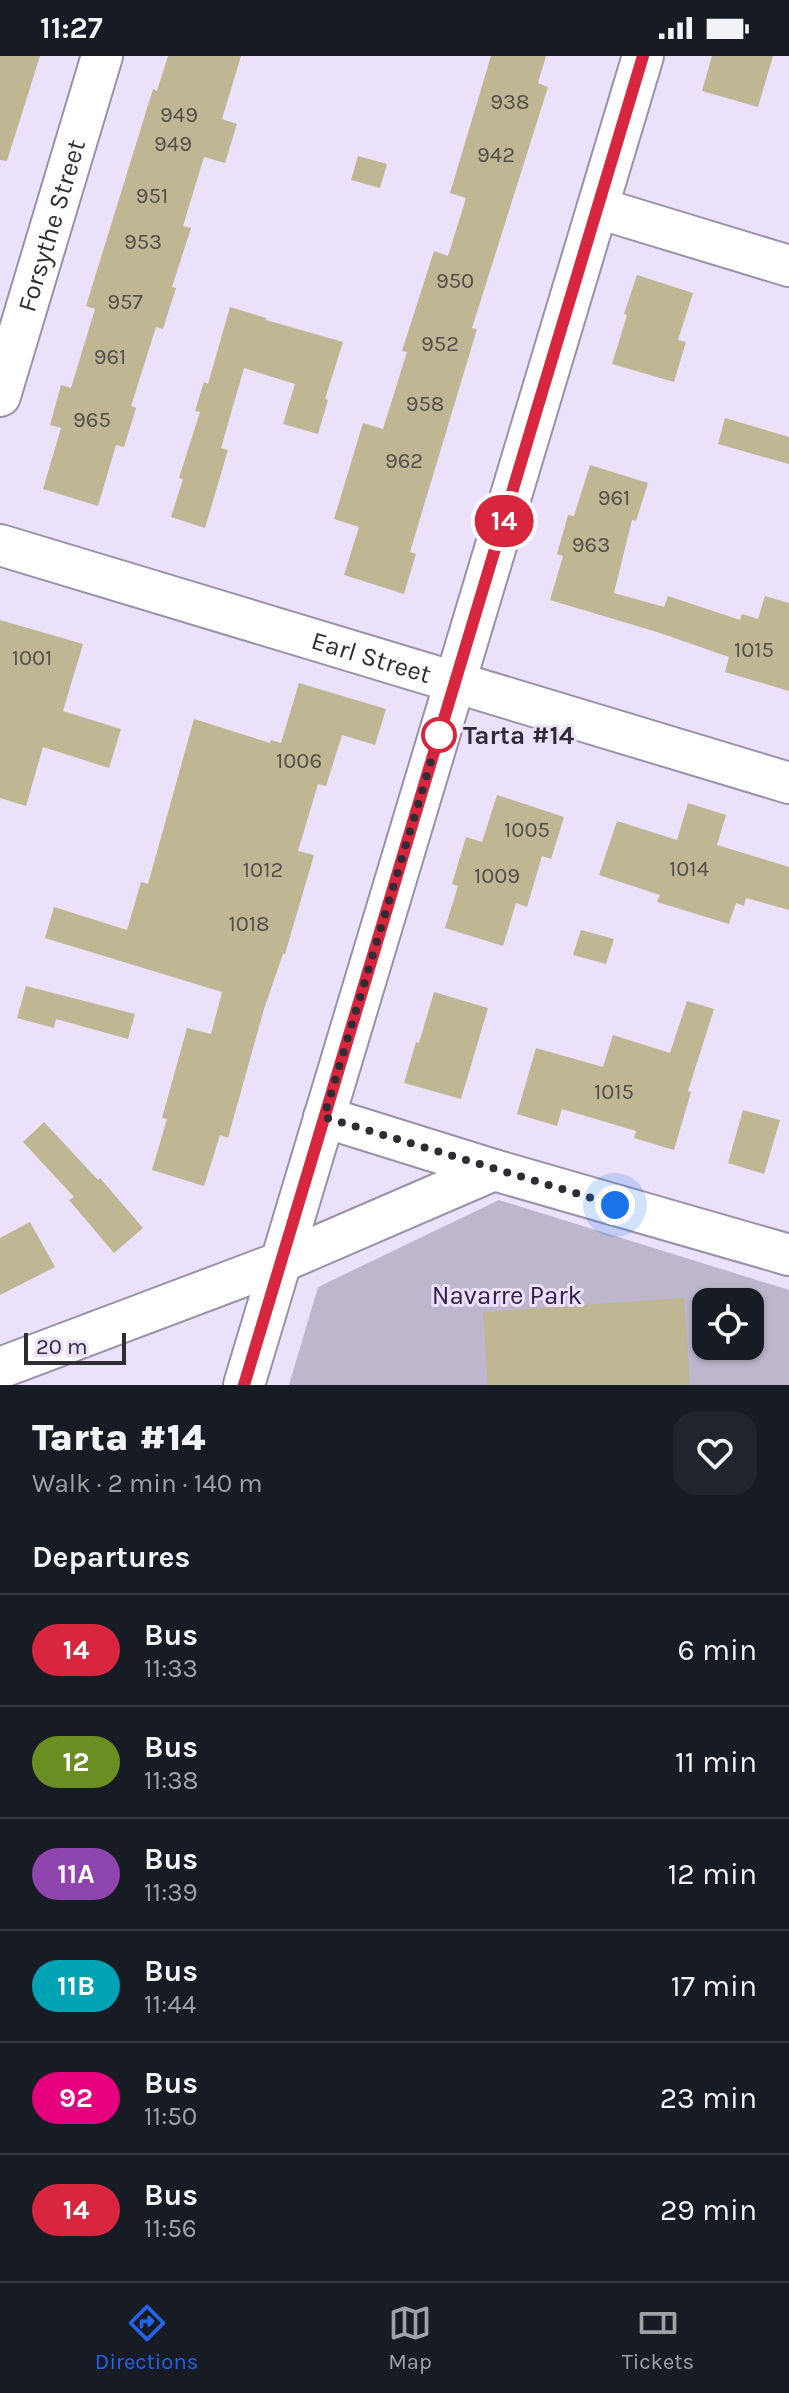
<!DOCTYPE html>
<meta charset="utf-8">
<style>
:root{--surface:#171b24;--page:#20242c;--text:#f1f3f6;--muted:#9ea1a6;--line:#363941;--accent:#2563eb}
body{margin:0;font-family:Karla,sans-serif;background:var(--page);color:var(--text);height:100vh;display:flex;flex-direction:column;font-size:30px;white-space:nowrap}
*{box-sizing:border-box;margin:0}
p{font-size:26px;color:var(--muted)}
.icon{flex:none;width:44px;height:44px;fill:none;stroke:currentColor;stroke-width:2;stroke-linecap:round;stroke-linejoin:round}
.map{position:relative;height:1329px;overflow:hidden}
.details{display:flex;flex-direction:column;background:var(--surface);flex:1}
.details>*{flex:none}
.badge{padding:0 16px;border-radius:26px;font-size:28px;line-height:52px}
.controls{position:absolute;left:692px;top:1232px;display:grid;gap:16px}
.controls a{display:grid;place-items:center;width:72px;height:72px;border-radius:16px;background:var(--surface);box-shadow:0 2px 6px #0004;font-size:40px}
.scale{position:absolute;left:24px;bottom:20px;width:102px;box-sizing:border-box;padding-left:8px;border:4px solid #2f2c35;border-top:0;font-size:22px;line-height:28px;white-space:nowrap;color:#2f2c35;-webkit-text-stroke:6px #ebe1fb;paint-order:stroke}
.you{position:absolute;width:40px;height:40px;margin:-20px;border:6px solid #fff;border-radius:50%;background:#1a73e8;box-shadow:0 0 0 12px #1a73e833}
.map>.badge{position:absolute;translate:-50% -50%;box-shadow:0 0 0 4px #fff}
h2{padding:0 32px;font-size:30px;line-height:72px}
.round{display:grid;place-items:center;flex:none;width:84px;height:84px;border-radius:24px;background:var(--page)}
.summary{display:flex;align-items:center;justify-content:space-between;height:136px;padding:0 32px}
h1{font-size:38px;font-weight:800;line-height:60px}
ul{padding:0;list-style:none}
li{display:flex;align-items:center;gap:24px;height:112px;padding:0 32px;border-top:2px solid var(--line)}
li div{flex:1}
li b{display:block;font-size:30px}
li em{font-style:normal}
li .badge{min-width:88px;font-weight:700;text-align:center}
.status{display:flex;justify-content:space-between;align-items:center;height:56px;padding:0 40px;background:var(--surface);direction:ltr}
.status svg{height:22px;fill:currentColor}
.menu{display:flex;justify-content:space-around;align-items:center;height:112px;border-top:2px solid var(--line);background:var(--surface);font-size:22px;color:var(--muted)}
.menu a{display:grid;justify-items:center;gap:4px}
.menu .selected{color:var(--accent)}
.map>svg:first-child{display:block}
.green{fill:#beb6cc;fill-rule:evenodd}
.building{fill:#bfb693}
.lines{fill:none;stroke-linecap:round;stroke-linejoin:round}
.minor-casing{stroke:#9a91a9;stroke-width:44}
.minor{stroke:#fff;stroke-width:40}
.line-casing{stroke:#fff;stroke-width:18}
.line{stroke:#d7263d;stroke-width:12}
.walk{stroke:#2f2c35;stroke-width:8;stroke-dasharray:0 14.4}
.stop-dot{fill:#fff;stroke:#d7263d;stroke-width:4}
.labels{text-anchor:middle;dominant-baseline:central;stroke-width:6;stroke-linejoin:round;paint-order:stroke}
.number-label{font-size:22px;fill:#534e4c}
.street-label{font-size:26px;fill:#2f2c35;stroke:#ebe1fb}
.stop-label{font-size:26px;font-weight:bold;fill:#2f2c35;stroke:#ebe1fb;text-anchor:start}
.park-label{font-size:26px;fill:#311e49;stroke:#ebe1fb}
</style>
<div class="status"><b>11:27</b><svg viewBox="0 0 49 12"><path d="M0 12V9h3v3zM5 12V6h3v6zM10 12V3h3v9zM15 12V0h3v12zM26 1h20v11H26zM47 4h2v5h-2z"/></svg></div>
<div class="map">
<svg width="789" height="1329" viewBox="0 0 789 1329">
<rect width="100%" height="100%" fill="#ebe1fb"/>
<path class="green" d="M499,1144L789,1234V1329H289L318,1231ZM706,1246H750V1290H706Z"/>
<path class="building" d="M0,0H40L7,105L0,104Z
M168,0H241L222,63L237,68L225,107L204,101L183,170L191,172L172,231L176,232L163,273L156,271L131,350L136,352L124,391L116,389L98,450L43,433L61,372L50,369L61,329L71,332L95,253L86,250L153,33L157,35Z
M491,0H546L538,27L548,31L472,272L477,273L410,496L416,498L404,538L344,519L359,471L334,463L363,367L383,373L407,296L402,295L434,195L448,200L466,142L450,137Z
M712,0H773L758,51L702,35Z
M358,100L387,108L380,132L351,124Z
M637,219L693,237L678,284L686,286L674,326L612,308L627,259L624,258Z
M230,251L266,262V264L343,286L325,343L328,344L318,378L283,368L295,328L244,312L221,392L228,394L205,472L171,461L183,423L179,422L200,356L195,355L204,326L208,328Z
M725,362L789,381V408L718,388Z
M590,409L648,427L636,465L632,464L614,537L664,551L668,540L740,564L742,558L758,563L765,540L789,547V635L725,616L729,601L657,576L550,544L563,500L557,498L568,459L574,460Z
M0,564L83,588L63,655L121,673L109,712L43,691L26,750L0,742Z
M299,627L386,653L375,689L342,679L326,730L318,728L298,795L314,799L285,898H283L264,953L228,1082L220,1079L204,1130L152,1114L167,1063L162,1062L187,972L211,978L222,936L45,882L54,851L127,874L141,826L148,828L194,663L270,687L271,684L281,687Z
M497,739L564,761L551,803L542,800L527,851L516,847L503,890L445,872L458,830L452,828L466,781L482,786Z
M688,747L726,759L717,789L789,811V854L746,842L744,850L736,847L729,868L657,846L660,839L599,819L617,765L677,784Z
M581,874L614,883L606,908L573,899Z
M26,930L135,958L128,983L56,963L54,972L17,962Z
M434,936L488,952L461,1043L404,1027L416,986L419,987Z
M687,945L714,953L688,1035L691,1036L674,1094L634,1082L636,1075L562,1053L557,1070L517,1058L536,992L603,1011L613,979L670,997Z
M743,1054L780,1064L764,1118L728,1107Z
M44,1066L98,1124L100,1122L143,1172L114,1197L69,1144L74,1141L23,1086Z
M30,1166L55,1211L0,1239V1182Z
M684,1242L690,1329H488L483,1256Z"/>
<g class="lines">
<defs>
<g id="minor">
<path d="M598,152L789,210"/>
<path id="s1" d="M0,340L102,0"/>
<path id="s2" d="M0,489L789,727"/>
<path d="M324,1061L494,1114L789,1199"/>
<path d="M0,1312L281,1206L494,1114"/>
<path d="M244,1329L643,0"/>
</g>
</defs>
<use href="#minor" class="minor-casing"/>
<use href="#minor" class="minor"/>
</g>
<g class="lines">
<defs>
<path id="line" d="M244,1329L643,0"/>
</defs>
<use href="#line" class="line-casing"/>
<use href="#line" class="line"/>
<path class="walk" d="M439,679L324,1061L615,1149"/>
</g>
<circle class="stop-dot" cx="439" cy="679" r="16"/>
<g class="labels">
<g class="number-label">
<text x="510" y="46">938</text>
<text x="179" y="59">949</text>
<text x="173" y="88">949</text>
<text x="496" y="99">942</text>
<text x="152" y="140">951</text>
<text x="143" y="186">953</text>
<text x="455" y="225">950</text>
<text x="125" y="246">957</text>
<text x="440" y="288">952</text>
<text x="110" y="301">961</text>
<text x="425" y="348">958</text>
<text x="92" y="364">965</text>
<text x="404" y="405">962</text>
<text x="614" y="442">961</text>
<text x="591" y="489">963</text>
<text x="754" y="594">1015</text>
<text x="32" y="602">1001</text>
<text x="299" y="705">1006</text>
<text x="527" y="774">1005</text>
<text x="689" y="813">1014</text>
<text x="263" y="814">1012</text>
<text x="497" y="820">1009</text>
<text x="249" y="868">1018</text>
<text x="614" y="1036">1015</text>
</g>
<g class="street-label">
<text stroke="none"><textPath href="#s1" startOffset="178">Forsythe Street</textPath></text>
<text stroke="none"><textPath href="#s2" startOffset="388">Earl Street</textPath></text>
</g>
<g class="stop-label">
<text x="463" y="679">Tarta #14</text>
</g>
<g class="park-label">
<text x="507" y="1239">Navarre Park</text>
</g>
</g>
</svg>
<div class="controls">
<a><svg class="icon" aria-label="locate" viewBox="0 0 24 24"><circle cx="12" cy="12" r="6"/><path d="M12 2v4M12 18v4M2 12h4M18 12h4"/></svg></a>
</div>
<div class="scale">20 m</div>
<div class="you" style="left:615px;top:1149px"></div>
<b class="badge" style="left:504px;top:465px;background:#d7263d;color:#fff">14</b>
</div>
<section class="details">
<div class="summary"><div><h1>Tarta #14</h1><p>Walk · 2 min · 140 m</p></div><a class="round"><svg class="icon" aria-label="heart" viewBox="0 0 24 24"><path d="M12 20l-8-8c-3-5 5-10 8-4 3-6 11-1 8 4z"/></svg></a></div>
<h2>Departures</h2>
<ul>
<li><span class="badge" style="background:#d7263d;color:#fff">14</span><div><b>Bus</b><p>11:33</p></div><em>6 min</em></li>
<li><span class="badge" style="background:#6b8e23;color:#fff">12</span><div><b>Bus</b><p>11:38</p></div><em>11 min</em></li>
<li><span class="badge" style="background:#8e44ad;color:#fff">11A</span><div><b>Bus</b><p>11:39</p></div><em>12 min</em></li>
<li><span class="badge" style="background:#00a3b4;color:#fff">11B</span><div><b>Bus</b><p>11:44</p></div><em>17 min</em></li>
<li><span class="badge" style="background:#e6007e;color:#fff">92</span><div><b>Bus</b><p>11:50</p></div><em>23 min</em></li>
<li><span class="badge" style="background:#d7263d;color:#fff">14</span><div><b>Bus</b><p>11:56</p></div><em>29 min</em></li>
</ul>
</section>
<nav class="menu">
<a class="selected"><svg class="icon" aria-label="directions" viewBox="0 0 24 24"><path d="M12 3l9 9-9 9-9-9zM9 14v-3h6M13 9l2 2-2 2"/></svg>Directions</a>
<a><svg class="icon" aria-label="map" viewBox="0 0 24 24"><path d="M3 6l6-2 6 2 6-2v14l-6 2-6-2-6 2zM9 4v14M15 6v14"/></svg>Map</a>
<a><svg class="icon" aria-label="tickets" viewBox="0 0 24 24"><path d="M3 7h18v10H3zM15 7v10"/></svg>Tickets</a>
</nav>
